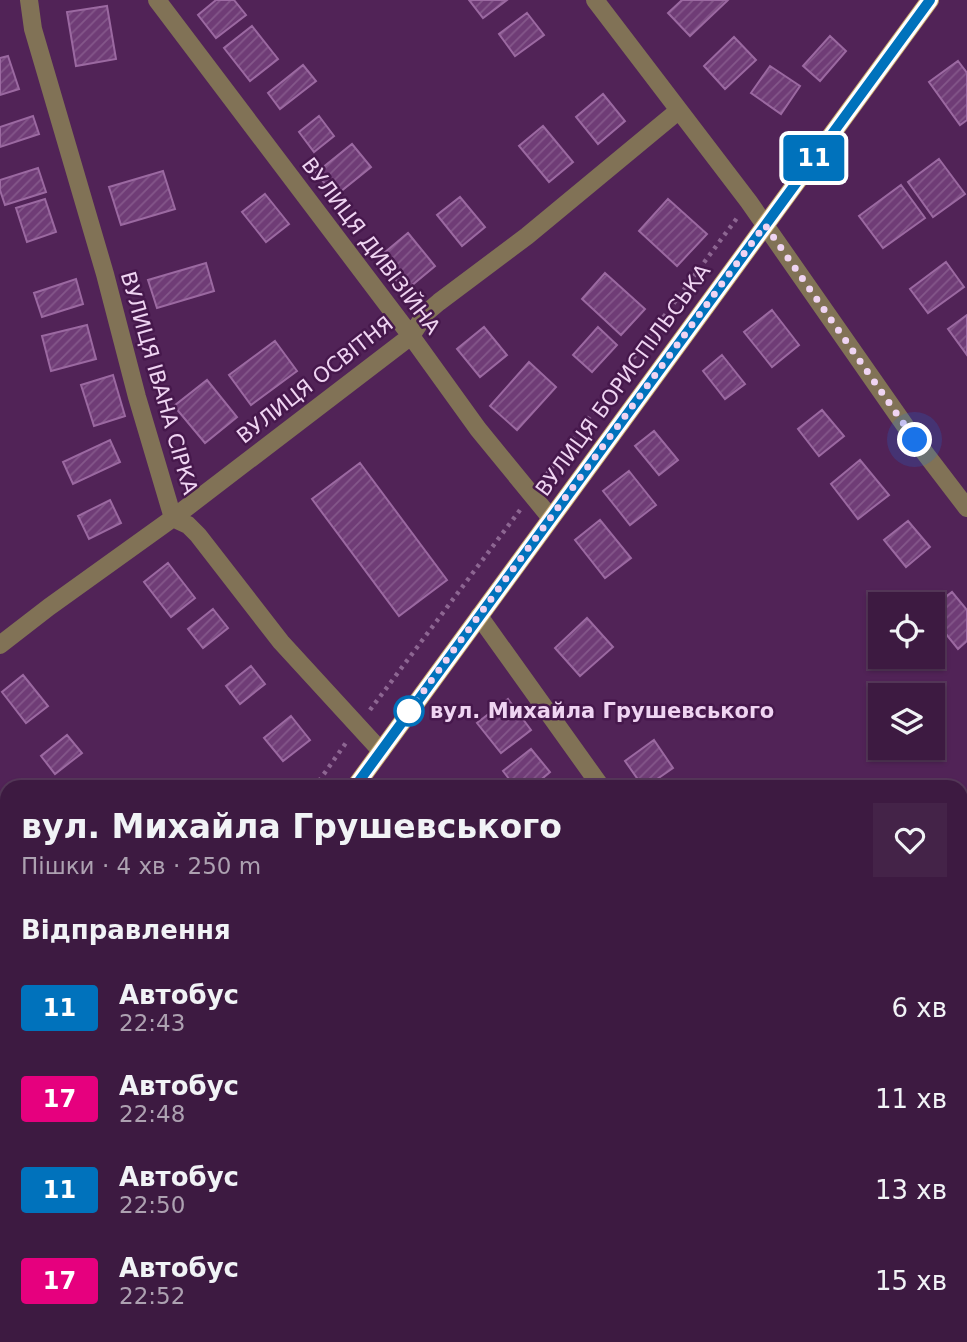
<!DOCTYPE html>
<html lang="uk">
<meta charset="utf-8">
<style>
:root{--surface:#3d1a41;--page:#442348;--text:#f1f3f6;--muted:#ada1b1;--line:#56385a}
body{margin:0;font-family:"DejaVu Sans",sans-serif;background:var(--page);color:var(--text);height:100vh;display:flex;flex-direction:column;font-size:26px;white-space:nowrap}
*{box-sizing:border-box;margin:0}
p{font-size:23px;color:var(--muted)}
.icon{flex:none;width:38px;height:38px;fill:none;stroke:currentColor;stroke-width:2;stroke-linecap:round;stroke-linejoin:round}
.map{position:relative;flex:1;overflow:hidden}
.details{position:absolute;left:0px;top:780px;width:968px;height:562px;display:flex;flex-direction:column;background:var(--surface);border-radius:21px 21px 0 0;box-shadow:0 2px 5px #0004,0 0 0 2px var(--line)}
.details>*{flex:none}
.badge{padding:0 14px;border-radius:5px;font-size:24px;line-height:46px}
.buttons{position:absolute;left:868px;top:592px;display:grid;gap:14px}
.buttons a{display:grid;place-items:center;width:77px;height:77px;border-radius:0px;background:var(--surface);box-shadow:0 2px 5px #0004,0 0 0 2px var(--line);font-size:35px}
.you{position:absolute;width:35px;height:35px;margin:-18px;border:5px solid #fff;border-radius:50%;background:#1a73e8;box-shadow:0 0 0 10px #1a73e833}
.map>.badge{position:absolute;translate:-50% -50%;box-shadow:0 0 0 4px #fff}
h2{padding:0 21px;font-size:26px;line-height:63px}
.round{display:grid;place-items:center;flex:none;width:74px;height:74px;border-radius:0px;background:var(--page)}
.headline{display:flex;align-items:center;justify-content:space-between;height:119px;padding:0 21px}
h1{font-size:33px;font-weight:800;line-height:52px}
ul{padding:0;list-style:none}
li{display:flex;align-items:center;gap:21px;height:91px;padding:0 21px}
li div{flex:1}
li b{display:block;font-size:26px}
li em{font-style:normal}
li .badge{min-width:77px;font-weight:700;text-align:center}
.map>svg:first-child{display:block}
.building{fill:url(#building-hatch);stroke:#9b69a1;stroke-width:2}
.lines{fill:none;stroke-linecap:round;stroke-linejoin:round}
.path{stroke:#8d6692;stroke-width:4.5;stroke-dasharray:3.5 5;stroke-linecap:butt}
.minor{stroke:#817256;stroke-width:18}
.major{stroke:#c9a96d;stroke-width:18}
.line-casing{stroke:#fff;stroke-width:16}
.line{stroke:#0072bc;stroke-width:10}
.walk{stroke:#efd4f2;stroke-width:7;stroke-dasharray:0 12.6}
.stop-dot{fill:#fff;stroke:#0072bc;stroke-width:3.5}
.labels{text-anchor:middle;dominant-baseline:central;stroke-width:5;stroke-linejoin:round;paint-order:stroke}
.street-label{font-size:21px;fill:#efd4f2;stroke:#46184c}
.stop-label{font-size:21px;font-weight:bold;fill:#efd4f2;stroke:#46184c;text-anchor:start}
</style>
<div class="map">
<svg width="967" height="1342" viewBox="0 0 967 1342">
<defs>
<pattern id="building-hatch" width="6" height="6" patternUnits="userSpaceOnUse" patternTransform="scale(1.75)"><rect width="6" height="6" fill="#6f3c76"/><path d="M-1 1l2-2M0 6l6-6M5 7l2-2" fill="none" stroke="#84578a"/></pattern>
</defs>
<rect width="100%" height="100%" fill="#512357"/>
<path class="building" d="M216,0H234L246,15L216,38L198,15Z
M469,0H507L483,18Z
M682,0H728L690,36L668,13Z
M107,6L116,59L76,66L67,12Z
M527,13L544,35L515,56L499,34Z
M252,26L278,59L250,81L224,48Z
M830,36L846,51L820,81L803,66Z
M734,37L756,60L725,89L704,66Z
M8,56L19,89L0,95V58Z
M958,61L967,73V120L960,125L929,82Z
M303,65L316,81L280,109L268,93Z
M770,66L800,86L781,114L751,93Z
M603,94L625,121L598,144L576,117Z
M33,116L39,134L0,147V127Z
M319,116L334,136L314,152L299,132Z
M543,126L573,162L549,182L519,146Z
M352,144L371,167L335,196L316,173Z
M939,159L965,194L933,217L908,182Z
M38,168L46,192L5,205L0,190V180Z
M163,171L175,209L121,225L109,187Z
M901,185L925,218L883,248L859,216Z
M265,194L289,224L266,242L242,212Z
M460,197L485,227L462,246L437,215Z
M45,199L56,232L27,242L16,208Z
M668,199L707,234L677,266L639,231Z
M408,233L435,266L405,291L378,258Z
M946,262L964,287L928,313L910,289Z
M206,263L214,291L157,308L148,280Z
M605,273L645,309L621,335L582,299Z
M76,279L83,304L42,317L34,293Z
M772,310L799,345L772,367L744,332Z
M967,315V355L948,329Z
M87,325L96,359L51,371L42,336Z
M484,327L507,355L480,377L457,349Z
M598,327L617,345L592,372L573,355Z
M275,341L297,371L251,405L229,375Z
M722,355L745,384L725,399L703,371Z
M529,362L556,387L517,430L490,406Z
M113,375L125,416L94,426L81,385Z
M207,380L237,417L205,443L174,406Z
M822,410L844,436L819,456L798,429Z
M654,431L678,460L659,475L635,446Z
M110,440L120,462L73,484L63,462Z
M860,460L889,495L858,519L831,484Z
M360,463L447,580L399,616L312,499Z
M629,471L656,505L630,525L603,491Z
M110,500L121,523L89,539L78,516Z
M600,520L631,558L605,578L575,540Z
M908,521L930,547L906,567L884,540Z
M168,563L195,598L171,617L144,582Z
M952,592L967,610V641L958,649L933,618V607Z
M213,609L228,628L203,648L188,629Z
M587,618L613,647L580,676L555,648Z
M251,666L265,684L240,704L226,686Z
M23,675L48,706L26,723L2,692Z
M508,699L531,730L501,753L477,723Z
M291,716L310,740L283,761L264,738Z
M67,735L82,753L55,774L41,756Z
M654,740L673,768L644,788L625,761Z
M531,749L550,772L531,788H516L503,771Z
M0,947L7,956V979L0,985Z
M7,1096V1135L0,1127V1102Z
M17,1335H53L47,1342H25Z
M650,1335H682L685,1338L680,1342H655Z
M760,1335H803L794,1342H765Z
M924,1335H952L943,1342H929Z"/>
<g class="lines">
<path class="path" d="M542,481L737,218
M370,710L520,510
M314,788L348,740
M0,1220L7,1210"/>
<path class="minor" d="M29,0L33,29L105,274L137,397L173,518L188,525L198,535L281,642L381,751
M157,0L411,336L478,429L550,517
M595,0L749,202L915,440L967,508
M479,616L602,788
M0,645L49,607L173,518L411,336L426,313L439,302L527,236L678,111
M0,821L7,830
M961,1261L967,1269
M392,1335L397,1342"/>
<path class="major" d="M354,788L930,0
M0,1262L7,1253"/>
</g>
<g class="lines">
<defs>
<path id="line" d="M354,788L930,0"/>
</defs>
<use href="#line" class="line-casing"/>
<use href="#line" class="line"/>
<path class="walk" d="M409,711L765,225L915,440"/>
</g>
<circle class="stop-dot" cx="409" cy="711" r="14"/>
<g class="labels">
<g class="street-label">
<text transform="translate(371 246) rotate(53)">ВУЛИЦЯ ДИВІЗІЙНА</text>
<text transform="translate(315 380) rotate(-38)">ВУЛИЦЯ ОСВІТНЯ</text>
<text transform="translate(623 380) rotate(-54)">ВУЛИЦЯ БОРИСПІЛЬСЬКА</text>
<text transform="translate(159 383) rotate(74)">ВУЛИЦЯ ІВАНА СІРКА</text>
</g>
<g class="stop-label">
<text x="430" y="711">вул. Михайла Грушевського</text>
</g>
</g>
</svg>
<div class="buttons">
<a><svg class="icon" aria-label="locate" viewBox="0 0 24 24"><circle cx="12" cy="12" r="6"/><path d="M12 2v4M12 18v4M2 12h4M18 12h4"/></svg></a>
<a><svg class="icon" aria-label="layers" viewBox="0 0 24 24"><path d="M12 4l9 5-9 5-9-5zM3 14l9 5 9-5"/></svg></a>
</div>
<div class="you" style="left:915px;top:440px"></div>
<b class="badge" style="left:814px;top:158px;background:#0072bc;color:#fff">11</b>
<section class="details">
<div class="headline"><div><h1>вул. Михайла Грушевського</h1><p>Пішки · 4 хв · 250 m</p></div><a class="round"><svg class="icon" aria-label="heart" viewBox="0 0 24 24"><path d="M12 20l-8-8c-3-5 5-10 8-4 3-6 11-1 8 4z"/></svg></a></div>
<h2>Відправлення</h2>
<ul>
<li><span class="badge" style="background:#0072bc;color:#fff">11</span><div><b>Автобус</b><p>22:43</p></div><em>6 хв</em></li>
<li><span class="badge" style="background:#e6007e;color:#fff">17</span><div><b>Автобус</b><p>22:48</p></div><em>11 хв</em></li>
<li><span class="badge" style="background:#0072bc;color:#fff">11</span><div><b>Автобус</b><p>22:50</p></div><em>13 хв</em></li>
<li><span class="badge" style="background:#e6007e;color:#fff">17</span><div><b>Автобус</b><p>22:52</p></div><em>15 хв</em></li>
</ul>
</section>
</div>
